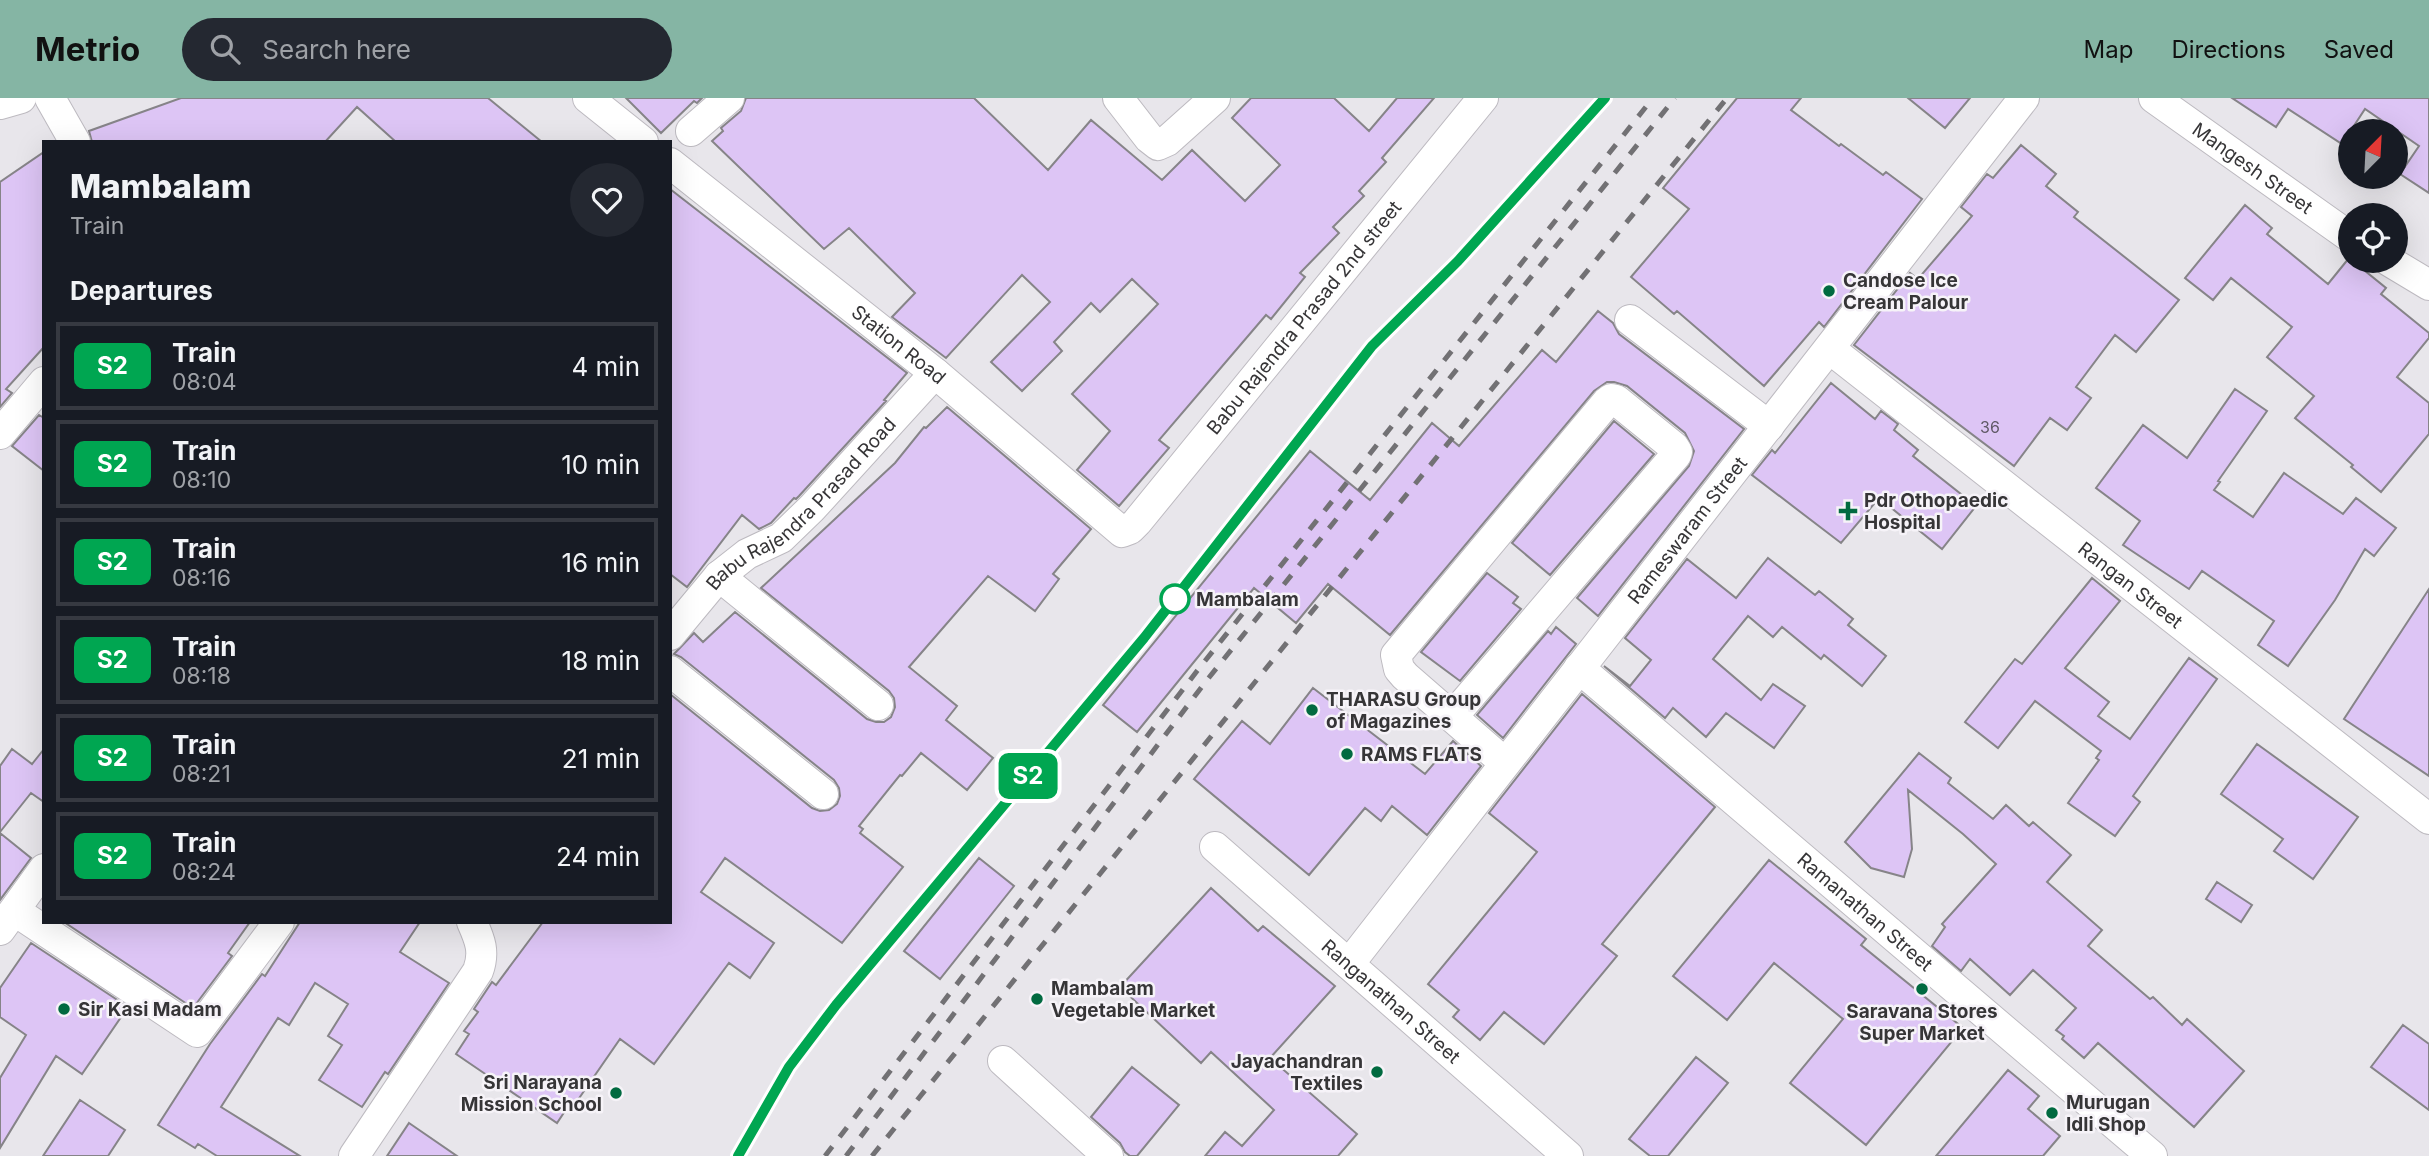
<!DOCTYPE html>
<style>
:root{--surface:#171b24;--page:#242831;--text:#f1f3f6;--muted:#9ea1a6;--line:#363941;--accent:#85b5a4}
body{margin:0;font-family:Inter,sans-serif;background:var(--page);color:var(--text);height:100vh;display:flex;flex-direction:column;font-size:26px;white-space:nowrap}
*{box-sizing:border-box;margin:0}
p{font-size:23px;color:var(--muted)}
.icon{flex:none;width:38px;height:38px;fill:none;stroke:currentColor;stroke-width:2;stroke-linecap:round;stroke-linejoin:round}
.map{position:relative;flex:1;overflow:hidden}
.panel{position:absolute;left:42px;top:42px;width:630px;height:784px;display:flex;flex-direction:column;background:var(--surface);border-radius:0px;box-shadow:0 7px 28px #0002}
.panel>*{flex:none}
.badge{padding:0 14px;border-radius:10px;font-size:24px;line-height:46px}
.needle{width:46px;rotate:24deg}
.fabs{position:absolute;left:2338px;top:21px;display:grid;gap:14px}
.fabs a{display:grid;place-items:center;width:70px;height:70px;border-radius:50%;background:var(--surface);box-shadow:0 7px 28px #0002;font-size:35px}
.map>.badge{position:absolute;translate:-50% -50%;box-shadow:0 0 0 4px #fff}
h2{padding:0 28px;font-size:26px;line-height:63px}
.round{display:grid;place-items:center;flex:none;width:74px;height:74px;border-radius:37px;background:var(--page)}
.overview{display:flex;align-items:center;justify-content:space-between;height:119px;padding:0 28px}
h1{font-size:33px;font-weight:800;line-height:52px}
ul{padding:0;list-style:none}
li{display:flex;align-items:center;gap:21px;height:88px;margin:0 14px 10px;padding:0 14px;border:4px solid var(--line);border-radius:0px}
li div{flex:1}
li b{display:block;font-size:26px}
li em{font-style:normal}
li .badge{min-width:77px;font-weight:700;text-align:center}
header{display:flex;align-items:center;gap:42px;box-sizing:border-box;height:98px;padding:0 35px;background:var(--accent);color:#111}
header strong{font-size:33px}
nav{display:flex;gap:38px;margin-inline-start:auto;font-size:24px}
.search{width:490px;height:63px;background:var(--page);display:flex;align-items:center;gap:18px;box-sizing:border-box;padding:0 24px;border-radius:38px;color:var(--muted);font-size:26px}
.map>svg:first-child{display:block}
.building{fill:#ddc5f5;stroke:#868488;stroke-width:2}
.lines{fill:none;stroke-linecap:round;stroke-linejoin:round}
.minor-casing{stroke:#bdbac0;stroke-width:32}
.minor{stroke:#fff;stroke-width:30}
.rail{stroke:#727174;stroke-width:5;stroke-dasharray:12 12;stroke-linecap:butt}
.line-casing{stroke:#fff;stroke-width:16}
.line{stroke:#00a651;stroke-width:10}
.poi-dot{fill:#016a40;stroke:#f6f3f8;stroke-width:2.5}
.stop-dot{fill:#fff;stroke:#00a651;stroke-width:3.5}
.labels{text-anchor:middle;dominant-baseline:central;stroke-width:5;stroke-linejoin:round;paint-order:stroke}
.number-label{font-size:16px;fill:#605966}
.street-label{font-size:19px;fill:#363537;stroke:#f6f3f8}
.poi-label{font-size:19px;font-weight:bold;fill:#363537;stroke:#f6f3f8;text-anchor:start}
.stop-label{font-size:19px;font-weight:bold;fill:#363537;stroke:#f6f3f8;text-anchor:start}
</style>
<header>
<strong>Metrio</strong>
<div class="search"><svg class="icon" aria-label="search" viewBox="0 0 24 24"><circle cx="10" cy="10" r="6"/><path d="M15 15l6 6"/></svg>Search here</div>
<nav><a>Map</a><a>Directions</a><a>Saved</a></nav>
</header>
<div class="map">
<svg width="2429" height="1058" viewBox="0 0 2429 1058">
<rect width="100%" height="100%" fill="#e8e6eb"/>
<path class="building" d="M181,0H488L542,44H396L357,9L325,44H92L89,33Z
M626,0H702L697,5L694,3L661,35Z
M746,0H974L1048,72L1091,22L1162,82L1192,52L1245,103L1280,67L1232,20L1251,0H1334L1369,33L1397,0H1434L1382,60L1386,64L1359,93L1364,98L1333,129L1339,135L1300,175L1305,179L1271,221L1266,217L1159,342L1169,350L1119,408L1077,372L1110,333L1072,296L1158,206L1132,181L1100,214L1091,205L1054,244L1062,253L1022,293L991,264L1050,204L1022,177L946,260L892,219L915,195L849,130L824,151L712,43L723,33L721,30L741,13Z
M1737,0H1801L1791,12L1839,48L1841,46L1883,77L1886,74L1922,101L1824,229L1819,224L1764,288L1677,213L1674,216L1631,179L1689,111L1663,90Z
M1908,0H1970L1945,30Z
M2232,0H2429V95L2400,76L2419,48L2365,11L2342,46L2288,11L2276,29Z
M2021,47L2056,76L2046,88L2078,114L2074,119L2179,202L2136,254L2115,237L2076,289L2091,300L2067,332L2050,320L2014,368L1854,247L1910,175L1918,181L1972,118L1961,109L1987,76L1993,80Z
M44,54V249L6,291L12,295L0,309V84Z
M670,91L907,275L884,302L886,303L799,398L796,401L794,400L771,425L759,431L742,417L687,489L670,476Z
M2245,107L2272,130L2267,136L2328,186L2349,160L2386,190L2381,196L2429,235V240L2397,279L2429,305V336L2381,394L2351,369L2353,367L2295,320L2314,298L2267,259L2292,229L2231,180L2213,202L2185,180Z
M1598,213L1613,225L1619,236L1744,331L1598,518L1577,500L1689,368L1694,353L1685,335L1627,288L1614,284H1607L1594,293L1390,537L1328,486L1296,525L1254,490L1137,634L1103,607L1310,353L1370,402L1432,325L1459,348L1542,252L1556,264Z
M1831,285L1875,321L1881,313L1898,326L1894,332L1918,352L1913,358L1976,408L1942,451L1879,400L1841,445L1752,377L1772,352L1775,355Z
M2235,291L2267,313L2218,383L2220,384L2214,392L2253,419L2284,375L2343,416L2356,400L2396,430L2374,458L2365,451L2335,502L2288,568L2258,547L2274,523L2202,473L2189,491L2123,447L2140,423L2096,390L2143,327L2187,360Z
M947,309L1091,431L1053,476L1059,481L1035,513L988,478L909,569L957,608L946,622L993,660L967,692L921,655L902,678L900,677L859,728L863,731L860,735L903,769L842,845L725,760L701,794L774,845L750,880L729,865L654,966L620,941L573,1009L569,1007L557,1025L456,956L469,936L464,933L478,914L474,911L492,884L496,887L543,824H670V596L812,710L820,713L829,712L837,706L840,698L839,690L834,682L681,559L674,556L694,535L703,544L735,514L867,621L876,624H884L891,619L895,609L894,600L889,593L761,490L895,365L924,329L926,330Z
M39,317L44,320V373L12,348Z
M1614,323L1654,356L1550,477L1512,445Z
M1768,460L1815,497L1819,493L1853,521L1848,527L1886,558L1862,588L1824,557L1821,561L1782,529L1773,539L1748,518L1713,561L1761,602L1773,586L1805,608L1774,650L1726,615L1706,639L1673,610L1665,620L1604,568L1630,588L1651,562L1625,540L1687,461L1736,500Z
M1487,475L1518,499L1513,505L1521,511L1460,583L1421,554Z
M2092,480L2120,503L2065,570L2109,604L2098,618L2130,641L2189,560L2217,581L2133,698L2140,704L2115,738L2068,705L2099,662L2096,660L2101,653L2035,603L1998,650L1965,624L2015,561L2022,566Z
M2429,491V678L2344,621Z
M1556,529L1576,546L1503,640L1477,617L1548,533L1551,536Z
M1313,590L1425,676L1453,643L1481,668L1427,737L1392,708L1381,723L1365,710L1309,777L1194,681L1242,623L1270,646Z
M1582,596L1715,709L1602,846L1617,858L1544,946L1504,914L1480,942L1453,919L1459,912L1428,886L1537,754L1489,715Z
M2257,646L2358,719L2313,781L2274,753L2283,741L2221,696Z
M12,651L32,666L44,651V704L31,695L0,734V668Z
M1919,655L1951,680L1948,685L1993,721L2006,707L2029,728L2033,724L2071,757L2047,784L2102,832L2088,848L2150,901L2153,899L2182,927L2187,921L2244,973L2194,1029L2098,945L2084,960L2062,941L2064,938L2056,932L2076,910L2033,872L2010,897L1970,861L1961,873L1932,848L1945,829L1942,826L1996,766L1963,736L1908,692L1912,751L1904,779L1871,770L1845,744Z
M0,735L31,760L0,802Z
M979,760L1014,788L940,881L904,853Z
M1769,762L1866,841L1861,847L1963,930L1866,1047L1790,985L1843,921L1774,865L1727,922L1673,878Z
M2217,784L2252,807L2241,824L2206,801Z
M1211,790L1258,833L1263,828L1335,888L1270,960L1357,1036L1338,1058H1205L1225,1034L1242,1048L1274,1012L1211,954L1201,965L1120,889Z
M64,824H250L228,855L232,858L193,910Z
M300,824H420L400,854L449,885L388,976L385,974L362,1009L319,982L342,947L328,938L348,906L315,885L289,927L278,920L221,1009L300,1058H217L198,1046L195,1050L158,1027L210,946L262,876L265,878Z
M31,845L128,909L82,976L56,958L0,1050V980L26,937L0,919V890Z
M2403,927L2429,946V1012L2371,969Z
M1696,959L1728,985L1668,1058H1650L1629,1041Z
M1132,969L1179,1007L1137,1058H1130L1125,1054L1120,1045L1091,1019Z
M2008,972L2039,998L2028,1011L2060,1038L2043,1058H1936Z
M80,1002L125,1032L108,1058H43Z
M409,1025L457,1058H387Z"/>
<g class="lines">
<defs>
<g id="minor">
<path d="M50,0L75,44"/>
<path d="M588,0L643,44"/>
<path d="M1118,0L1149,40L1158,47L1167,43L1215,0"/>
<path id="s1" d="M2154,0L2350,139"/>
<path d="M0,6L21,0"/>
<path d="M691,33L729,0"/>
<path id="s2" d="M670,65L935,275L1122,434L1130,431L1137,424L1483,0"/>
<path d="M2389,163L2429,187"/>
<path d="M1630,222L1769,328"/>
<path id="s3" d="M1830,251L2429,721"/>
<path d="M0,336L44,284"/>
<path d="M719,478L878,607"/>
<path id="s4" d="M670,537L719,478L747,456L781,440L812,410L935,275"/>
<path id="s5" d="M1579,570L2152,1058"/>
<path d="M670,573L823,696"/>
<path d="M1453,618L1676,357L1677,354L1674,349L1616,302L1611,301L1607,304L1396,557L1399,571L1405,578L1505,665"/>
<path id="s6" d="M1215,749L1568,1058"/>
<path d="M15,813L197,934L279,824"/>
<path d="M0,832L44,771"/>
<path id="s7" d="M1349,866L2024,0"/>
<path d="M1003,963L1108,1058"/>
<path d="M354,1058L478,873C485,854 480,842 472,824"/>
</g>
</defs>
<use href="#minor" class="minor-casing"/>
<use href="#minor" class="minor"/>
<path class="rail" d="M738,1058L789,969L836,907L1144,540L1372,248L1458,163L1605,0
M825,1058L1197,573L1653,0
M846,1058L1207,582L1675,0
M872,1058L1727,0"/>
</g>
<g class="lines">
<defs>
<path id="line" d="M738,1058L789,969L836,907L1144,540L1372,248L1458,163L1605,0"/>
</defs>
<use href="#line" class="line-casing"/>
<use href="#line" class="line"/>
</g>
<g class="poi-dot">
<circle cx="1829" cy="193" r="7"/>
<path d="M1844.5 402.5h7v7h7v7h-7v7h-7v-7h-7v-7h7z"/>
<circle cx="1312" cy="612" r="7"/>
<circle cx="1347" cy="656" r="7"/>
<circle cx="1922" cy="891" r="7"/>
<circle cx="1037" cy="901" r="7"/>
<circle cx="64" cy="911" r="7"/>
<circle cx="1377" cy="974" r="7"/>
<circle cx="616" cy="995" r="7"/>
<circle cx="2052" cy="1015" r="7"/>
</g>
<circle class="stop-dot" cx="1175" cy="501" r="14"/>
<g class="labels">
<g class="number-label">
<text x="1990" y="329">36</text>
</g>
<g class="street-label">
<text stroke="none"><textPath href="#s1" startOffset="121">Mangesh Street</textPath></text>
<text stroke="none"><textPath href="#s2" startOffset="866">Babu Rajendra Prasad 2nd street</textPath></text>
<text stroke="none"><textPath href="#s2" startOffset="292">Station Road</textPath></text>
<text stroke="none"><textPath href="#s4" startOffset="187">Babu Rajendra Prasad Road</textPath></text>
<text stroke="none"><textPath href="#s7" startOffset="550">Rameswaram Street</textPath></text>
<text stroke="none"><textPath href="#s3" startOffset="382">Rangan Street</textPath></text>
<text stroke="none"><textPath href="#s5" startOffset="376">Ramanathan Street</textPath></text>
<text stroke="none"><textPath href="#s6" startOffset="234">Ranganathan Street</textPath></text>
</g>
<g class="poi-label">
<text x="1843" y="182">Candose Ice<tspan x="1843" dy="22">Cream Palour</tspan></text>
<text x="1864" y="402">Pdr Othopaedic<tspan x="1864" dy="22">Hospital</tspan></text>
<text x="1326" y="601">THARASU Group<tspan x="1326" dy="22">of Magazines</tspan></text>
<text x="1361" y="656">RAMS FLATS</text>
<text x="1051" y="890">Mambalam<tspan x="1051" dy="22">Vegetable Market</tspan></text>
<text x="78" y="911">Sir Kasi Madam</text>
<text x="1922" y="913" text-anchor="middle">Saravana Stores<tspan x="1922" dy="22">Super Market</tspan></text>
<text x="1363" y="963" text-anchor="end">Jayachandran<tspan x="1363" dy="22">Textiles</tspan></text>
<text x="602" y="984" text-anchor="end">Sri Narayana<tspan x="602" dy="22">Mission School</tspan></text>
<text x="2066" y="1004">Murugan<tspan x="2066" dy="22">Idli Shop</tspan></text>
</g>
<g class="stop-label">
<text x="1196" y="501">Mambalam</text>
</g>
</g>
</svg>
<div class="fabs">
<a><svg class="needle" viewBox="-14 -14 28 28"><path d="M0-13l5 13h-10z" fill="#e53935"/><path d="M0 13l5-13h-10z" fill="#9ea1a6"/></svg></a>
<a><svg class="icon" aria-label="locate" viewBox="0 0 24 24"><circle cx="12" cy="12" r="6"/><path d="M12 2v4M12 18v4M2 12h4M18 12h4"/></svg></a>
</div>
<b class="badge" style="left:1028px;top:678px;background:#00a651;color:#fff">S2</b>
<section class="panel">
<div class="overview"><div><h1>Mambalam</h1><p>Train</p></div><a class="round"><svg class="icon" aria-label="heart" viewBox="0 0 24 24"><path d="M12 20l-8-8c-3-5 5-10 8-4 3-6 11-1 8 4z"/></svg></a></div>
<h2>Departures</h2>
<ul>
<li><span class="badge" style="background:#00a651;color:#fff">S2</span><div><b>Train</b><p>08:04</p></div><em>4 min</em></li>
<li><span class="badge" style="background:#00a651;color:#fff">S2</span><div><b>Train</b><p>08:10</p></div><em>10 min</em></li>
<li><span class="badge" style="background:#00a651;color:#fff">S2</span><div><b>Train</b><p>08:16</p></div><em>16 min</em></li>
<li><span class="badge" style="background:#00a651;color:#fff">S2</span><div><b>Train</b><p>08:18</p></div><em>18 min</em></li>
<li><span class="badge" style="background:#00a651;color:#fff">S2</span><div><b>Train</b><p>08:21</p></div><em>21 min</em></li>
<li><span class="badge" style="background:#00a651;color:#fff">S2</span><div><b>Train</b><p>08:24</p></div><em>24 min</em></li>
</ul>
</section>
</div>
